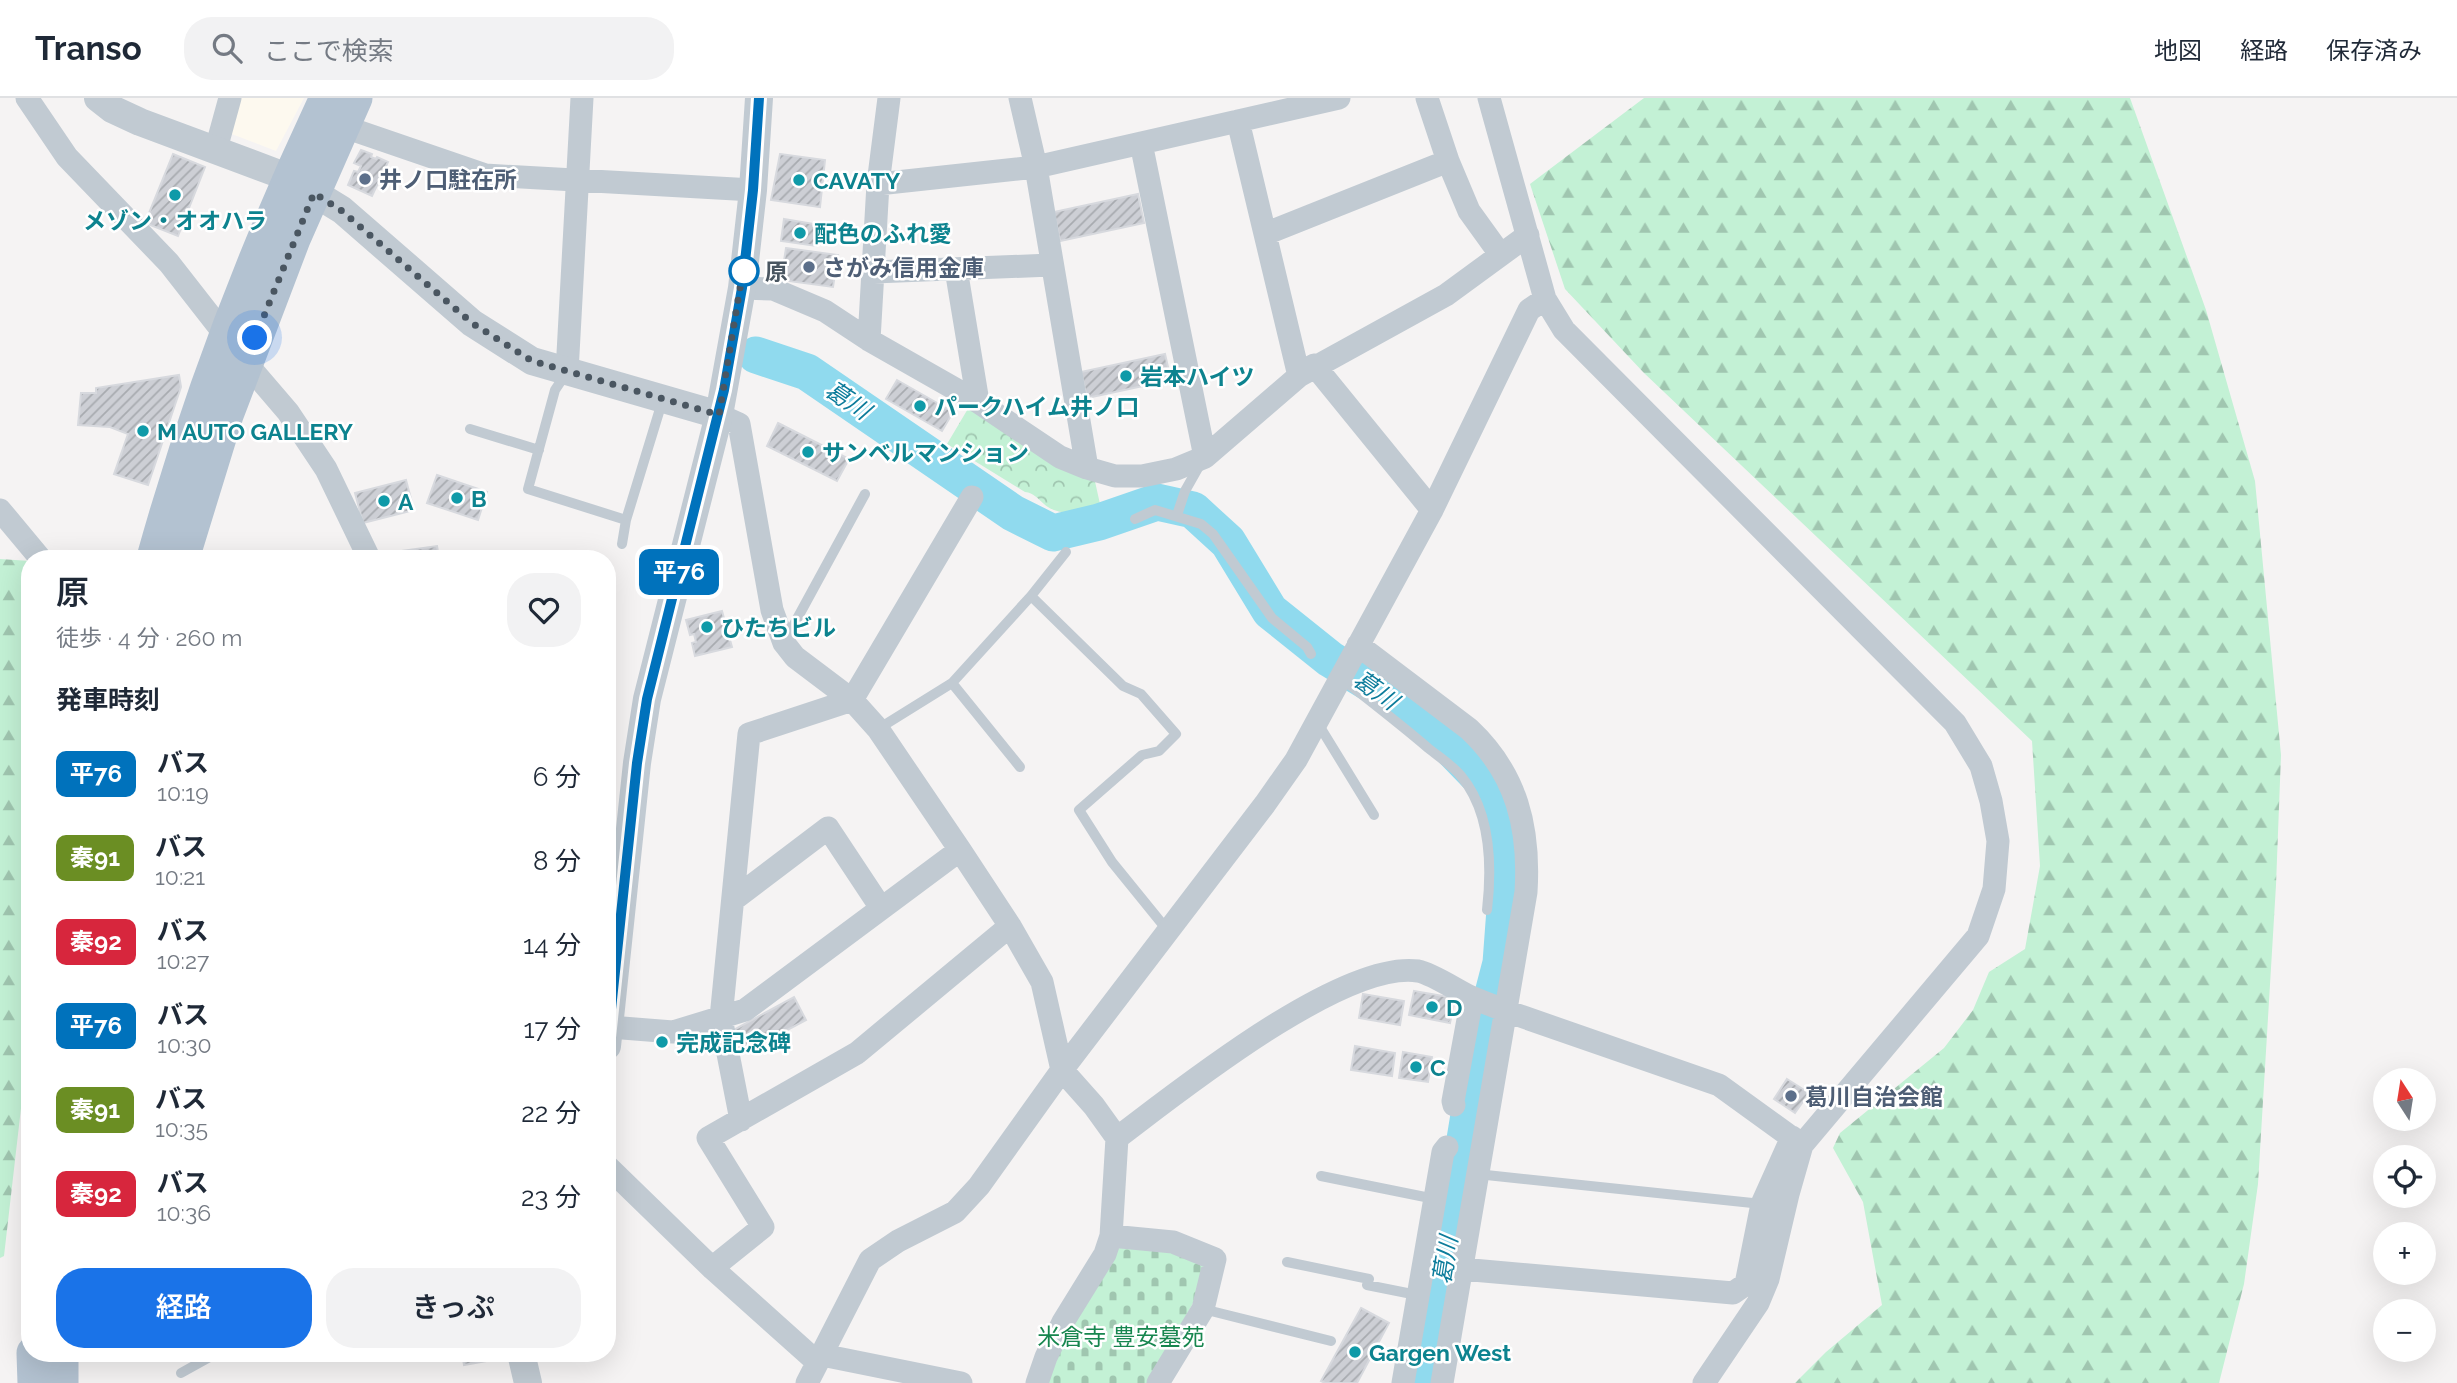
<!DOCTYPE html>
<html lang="ja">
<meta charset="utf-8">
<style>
:root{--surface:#fff;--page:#f2f2f3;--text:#1f2937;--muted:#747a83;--line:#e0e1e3;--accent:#1a73e8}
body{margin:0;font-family:Raleway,"Noto Sans JP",sans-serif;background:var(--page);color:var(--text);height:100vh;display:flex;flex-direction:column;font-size:26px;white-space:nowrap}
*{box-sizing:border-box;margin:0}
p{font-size:23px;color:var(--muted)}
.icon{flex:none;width:38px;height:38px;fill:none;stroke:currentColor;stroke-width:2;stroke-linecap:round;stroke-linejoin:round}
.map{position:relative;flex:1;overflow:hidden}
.sheet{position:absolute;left:21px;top:452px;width:595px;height:812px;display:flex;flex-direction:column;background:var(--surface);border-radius:28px;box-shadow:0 7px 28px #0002}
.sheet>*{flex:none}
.badge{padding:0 14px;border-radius:10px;font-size:24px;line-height:46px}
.needle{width:46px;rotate:348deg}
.buttons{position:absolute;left:2373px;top:970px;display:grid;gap:14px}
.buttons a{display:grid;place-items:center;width:63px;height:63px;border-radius:50%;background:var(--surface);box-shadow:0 7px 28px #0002;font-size:35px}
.you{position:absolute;width:35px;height:35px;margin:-18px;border:5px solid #fff;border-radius:50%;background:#1a73e8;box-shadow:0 0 0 10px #1a73e833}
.map>.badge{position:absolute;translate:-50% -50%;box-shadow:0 0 0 4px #fff}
h2{padding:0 35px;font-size:26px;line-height:63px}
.round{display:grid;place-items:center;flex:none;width:74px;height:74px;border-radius:28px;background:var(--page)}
.summary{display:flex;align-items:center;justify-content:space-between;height:119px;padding:0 35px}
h1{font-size:33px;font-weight:600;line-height:52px}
.cta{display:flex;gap:14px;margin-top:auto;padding:14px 35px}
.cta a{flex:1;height:80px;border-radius:28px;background:var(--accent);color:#fff;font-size:28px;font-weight:600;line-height:80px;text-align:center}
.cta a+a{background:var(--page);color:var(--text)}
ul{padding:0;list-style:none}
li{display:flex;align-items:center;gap:21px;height:84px;padding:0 35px}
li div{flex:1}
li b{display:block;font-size:26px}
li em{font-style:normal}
li .badge{min-width:77px;font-weight:700;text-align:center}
header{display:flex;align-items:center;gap:42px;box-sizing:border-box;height:98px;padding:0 35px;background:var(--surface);border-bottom:2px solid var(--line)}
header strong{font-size:33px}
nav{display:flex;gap:38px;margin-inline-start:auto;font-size:24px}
.search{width:490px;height:63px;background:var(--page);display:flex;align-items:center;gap:18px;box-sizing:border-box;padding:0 24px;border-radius:28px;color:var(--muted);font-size:26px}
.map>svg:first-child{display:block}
.commercial{fill:#fdf9ef}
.forest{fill:url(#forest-firs)}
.cemetery{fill:url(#cemetery-stones)}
.park{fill:url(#park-crowns)}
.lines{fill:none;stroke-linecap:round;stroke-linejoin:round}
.river{stroke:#90daee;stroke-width:37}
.building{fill:url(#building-hatch);stroke:#d7d9de;stroke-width:2}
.service{stroke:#c1cad2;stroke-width:10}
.minor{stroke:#c1cad2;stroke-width:23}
.tertiary{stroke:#c1cad2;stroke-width:28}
.primary{stroke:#b3c2d1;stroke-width:35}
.line-casing{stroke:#fff;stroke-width:16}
.line{stroke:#0072bc;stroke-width:10}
.walk{stroke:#4a5661;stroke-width:7;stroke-dasharray:0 12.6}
.service-dot{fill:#5c6f8a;stroke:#fff;stroke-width:2.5}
.culture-dot{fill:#0f9aa8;stroke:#fff;stroke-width:2.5}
.stop-dot{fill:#fff;stroke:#0072bc;stroke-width:3.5}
.labels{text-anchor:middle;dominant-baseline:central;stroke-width:5;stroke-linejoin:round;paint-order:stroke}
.service-label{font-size:23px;font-weight:bold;fill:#4e5e75;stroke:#fff;text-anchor:start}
.culture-label{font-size:23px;font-weight:bold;fill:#0d838f;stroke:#fff;text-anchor:start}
.stop-label{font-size:23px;font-weight:bold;fill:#4a5661;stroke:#fff;text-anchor:start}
.park-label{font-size:23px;fill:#17864f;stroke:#fff}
.water-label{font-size:24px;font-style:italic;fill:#0c7c9b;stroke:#fff}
</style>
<header>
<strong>Transo</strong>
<div class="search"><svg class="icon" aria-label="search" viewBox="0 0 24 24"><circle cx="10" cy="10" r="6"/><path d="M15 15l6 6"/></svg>ここで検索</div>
<nav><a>地図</a><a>経路</a><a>保存済み</a></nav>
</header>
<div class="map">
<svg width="2457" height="1285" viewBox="0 0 2457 1285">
<defs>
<pattern id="forest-firs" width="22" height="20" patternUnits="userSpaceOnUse" patternTransform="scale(1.75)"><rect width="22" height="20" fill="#c3f1d5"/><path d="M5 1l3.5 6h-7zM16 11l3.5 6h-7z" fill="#a0c6b0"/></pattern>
<pattern id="cemetery-stones" width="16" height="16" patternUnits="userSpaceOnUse" patternTransform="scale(1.75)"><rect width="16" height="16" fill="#c3f1d5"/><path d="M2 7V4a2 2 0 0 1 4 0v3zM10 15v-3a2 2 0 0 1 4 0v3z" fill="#a0c6b0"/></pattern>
<pattern id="park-crowns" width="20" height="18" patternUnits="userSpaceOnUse" patternTransform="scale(1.75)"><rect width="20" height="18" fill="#c3f1d5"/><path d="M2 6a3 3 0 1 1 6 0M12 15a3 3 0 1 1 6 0" fill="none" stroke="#a0c6b0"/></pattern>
<pattern id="building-hatch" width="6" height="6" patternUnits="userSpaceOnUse" patternTransform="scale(1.75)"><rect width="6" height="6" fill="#cdcfd5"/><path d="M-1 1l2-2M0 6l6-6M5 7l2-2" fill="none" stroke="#a8abb0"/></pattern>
</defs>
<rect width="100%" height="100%" fill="#f5f3f3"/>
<path class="commercial" d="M239,0H304L276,53L229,35Z"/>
<path class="forest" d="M1644,0H2130L2206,212L2255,383L2281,657L2276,787L2258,1086L2244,1186L2219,1285H1795L1826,1254L1882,1207L1863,1104L1833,1050L1840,1035L1944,950L1973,912L1989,874L2025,851L2040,768L2032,643L1644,275L1565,191L1530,86Z
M0,461L30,463V932L4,1158L0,1160Z"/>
<path class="cemetery" d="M1127,1145L1169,1151L1203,1164L1207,1173L1192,1207L1148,1285H1047L1069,1232L1115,1153Z"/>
<path class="park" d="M969,309L1094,379L1100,406C1081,414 1060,420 1044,406C1037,400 1034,395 1025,394L947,346Z"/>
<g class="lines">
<path class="river" d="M756,257L807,274L1013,415L1053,435L1099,424L1157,404L1193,412L1228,444L1270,513L1330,561L1381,592L1446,645L1482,682L1499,716L1505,742L1506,798L1501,865L1482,938L1425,1285"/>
</g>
<path class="building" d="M361,52L372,56L371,59L376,61L377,59L388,64L372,98L348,87L354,73L358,74L361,68L354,65Z
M173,56L205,69L178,138L145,125Z
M780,56L825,62L820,109L771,102Z
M1138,96L1144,125L1060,143L1054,114Z
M784,121L820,127L816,148L781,143Z
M786,150L838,157L833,189L781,182Z
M1165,256L1171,282L1087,300L1081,274Z
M179,277L181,289L148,387L114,376L128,336L110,329L78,327L81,295H96V290Z
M897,282L953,314L942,333L886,301Z
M778,325L849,361L837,383L767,348Z
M437,377L487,394L478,422L427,405Z
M406,382L414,412L363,425L355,395Z
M437,448L439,460H386V455Z
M722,513L732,549L695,558L692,545L696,544L694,536L690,537L686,522Z
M1414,893L1455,900L1450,925L1409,917Z
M1363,896L1404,903L1400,927L1359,920Z
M794,899L806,922L742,956L730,934Z
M1355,948L1395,955L1392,978L1351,972Z
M1403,954L1432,959L1428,984L1399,980Z
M1787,981L1809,995L1795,1015L1774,1001Z
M1361,1210L1389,1225L1357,1285H1325L1321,1283Z
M462,1255H486L487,1263L464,1267Z"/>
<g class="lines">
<path class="service" d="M567,274L555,292L528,391L626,422L663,301
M470,331L539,352
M1177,417L1185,393L1202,363
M1135,421L1155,412L1201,426L1213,436L1272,520L1307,549L1311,556
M622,446L626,422
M1031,498L1123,588L1141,596L1176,636L1159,653L1142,657L1079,712L1112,764L1168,833
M786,541L865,396
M1341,580C1370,603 1400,626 1428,650C1439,659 1452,667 1461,678C1491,714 1492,768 1487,812
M952,585L1020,669
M1317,624L1374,717
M878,631L952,585L1031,498L1066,454
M1477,1076L1762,1106
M1321,1078L1435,1101
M1287,1164L1369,1181L1367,1187L1417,1197
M1203,1211L1331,1243
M181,1275L217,1255"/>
<path class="minor" d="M27,0L67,59L169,165L226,238
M1020,0L1036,69L1087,370
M1427,0L1448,63L1469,113L1500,156
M1489,0L1545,201L1564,232L1955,625L1981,668L1991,703L1998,743L1994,791L1978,838L1802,1047L1788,1096L1768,1181L1758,1205L1704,1285
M1238,23L1299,278
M342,28L485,77L753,92
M1141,45L1205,359
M216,51L230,0
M878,86L1036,69L1339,0
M1265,136L1448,63
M956,171L978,304
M874,174L1051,167
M742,190L773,191L825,213L869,242L978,304L1060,359L1087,370L1115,378H1142L1176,371L1205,359L1299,278L1446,197L1528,137
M869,242L878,86L889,0
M246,265L288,314L326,371L369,460
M1314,267L1432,412
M567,274L582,0
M719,317L739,326L772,512L784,545L795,559L852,602L878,631L960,752L1010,828L1042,884L1062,972L1094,1008L1117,1040L1111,1138L1105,1156L1063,1224L1046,1259L1037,1285
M0,412L40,460
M1358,547L1469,631C1517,676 1530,730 1526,794L1442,1285
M733,802L828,730L881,810
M610,929L673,934L745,912L960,752
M1454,1007L1453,1003L1472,900
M741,1022L721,920L749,636L852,602L972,399
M1117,1040C1178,994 1342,862 1418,873C1433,876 1456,892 1471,899C1482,904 1494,908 1506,913L1719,987L1802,1047
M607,1068L712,1170L817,1264
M1111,1138L1173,1144L1215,1161L1203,1211L1158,1285
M712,1170L763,1129L708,1040L857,955L1010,828
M1461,1171L1733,1195L1746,1186L1762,1106L1792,1039
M822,1257L961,1285
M807,1285L870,1162L898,1143L955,1114L979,1088L1062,972L1265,706L1296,662L1432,412L1529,212L1545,201
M1403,1285L1443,1054L1447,1049"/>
<path class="tertiary" d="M98,0L112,11L140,24L290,80L342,112L472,225L532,263L719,317
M607,948L637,665L647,601L719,317L742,190L753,92L759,0
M521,1255L528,1285"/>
<path class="primary" d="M154,460C198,302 257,148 327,0
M182,460L226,317L293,141L355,0
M34,1255L35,1285
M61,1255V1285"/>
</g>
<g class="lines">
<defs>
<path id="line" d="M607,949L637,665L647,601L724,292L742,190L753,92L759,0"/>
</defs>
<use href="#line" class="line-casing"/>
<use href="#line" class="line"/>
<path class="walk" d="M255,240L314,95L342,113L472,225L532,263L719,317L744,166V173"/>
</g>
<g class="service-dot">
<circle cx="365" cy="81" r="7"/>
<circle cx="809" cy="169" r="7"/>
<circle cx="1791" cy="998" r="7"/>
</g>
<g class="culture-dot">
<circle cx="799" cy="82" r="7"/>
<circle cx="175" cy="97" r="7"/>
<circle cx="800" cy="135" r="7"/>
<circle cx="1126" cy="278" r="7"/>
<circle cx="920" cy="308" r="7"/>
<circle cx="143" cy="333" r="7"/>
<circle cx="808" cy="354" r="7"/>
<circle cx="457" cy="400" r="7"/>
<circle cx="384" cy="403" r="7"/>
<circle cx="707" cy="529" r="7"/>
<circle cx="1432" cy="909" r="7"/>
<circle cx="662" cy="944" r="7"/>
<circle cx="1416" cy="969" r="7"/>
<circle cx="1355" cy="1254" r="7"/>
</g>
<circle class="stop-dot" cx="744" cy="173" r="14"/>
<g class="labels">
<g class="service-label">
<text x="379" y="81">井ノ口駐在所</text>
<text x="823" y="169">さがみ信用金庫</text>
<text x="1805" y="998">葛川自治会館</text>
</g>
<g class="culture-label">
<text x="813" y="82">CAVATY</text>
<text x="175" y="122" text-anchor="middle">メゾン・オオハラ</text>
<text x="814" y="135">配色のふれ愛</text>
<text x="1140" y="278">岩本ハイツ</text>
<text x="934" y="308">パークハイム井ノ口</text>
<text x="157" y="333">M AUTO GALLERY</text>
<text x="822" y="354">サンベルマンション</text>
<text x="471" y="400">B</text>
<text x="398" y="403">A</text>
<text x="721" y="529">ひたちビル</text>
<text x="1446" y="909">D</text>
<text x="676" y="944">完成記念碑</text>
<text x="1430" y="969">C</text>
<text x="1369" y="1254">Gargen West</text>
</g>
<g class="stop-label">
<text x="765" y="173">原</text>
</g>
<g class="park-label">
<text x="1121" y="1238">米倉寺 豊安墓苑</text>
</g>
<g class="water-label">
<text transform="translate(848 302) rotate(34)">葛川</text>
<text transform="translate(1376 592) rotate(35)">葛川</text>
<text transform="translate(1445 1162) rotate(-81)">葛川</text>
</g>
</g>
</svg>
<div class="buttons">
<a><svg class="needle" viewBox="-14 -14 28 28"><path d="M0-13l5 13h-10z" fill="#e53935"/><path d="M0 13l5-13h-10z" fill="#747a83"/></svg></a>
<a><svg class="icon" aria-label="locate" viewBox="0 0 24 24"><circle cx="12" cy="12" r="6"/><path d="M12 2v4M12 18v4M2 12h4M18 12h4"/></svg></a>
<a>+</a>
<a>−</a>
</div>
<div class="you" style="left:255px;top:240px"></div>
<b class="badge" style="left:679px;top:474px;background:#0072bc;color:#fff">平76</b>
<section class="sheet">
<div class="summary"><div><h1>原</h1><p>徒歩 · 4 分 · 260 m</p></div><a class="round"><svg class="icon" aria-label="heart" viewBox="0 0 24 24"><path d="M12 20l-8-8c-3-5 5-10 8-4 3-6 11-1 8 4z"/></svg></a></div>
<h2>発車時刻</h2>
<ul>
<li><span class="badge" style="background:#0072bc;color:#fff">平76</span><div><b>バス</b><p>10:19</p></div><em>6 分</em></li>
<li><span class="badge" style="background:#6b8e23;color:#fff">秦91</span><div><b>バス</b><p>10:21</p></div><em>8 分</em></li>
<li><span class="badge" style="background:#d7263d;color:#fff">秦92</span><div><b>バス</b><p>10:27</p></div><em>14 分</em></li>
<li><span class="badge" style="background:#0072bc;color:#fff">平76</span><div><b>バス</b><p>10:30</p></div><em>17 分</em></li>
<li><span class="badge" style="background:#6b8e23;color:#fff">秦91</span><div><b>バス</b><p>10:35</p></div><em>22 分</em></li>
<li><span class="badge" style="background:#d7263d;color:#fff">秦92</span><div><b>バス</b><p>10:36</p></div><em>23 分</em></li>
</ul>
<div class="cta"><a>経路</a><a>きっぷ</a></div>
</section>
</div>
